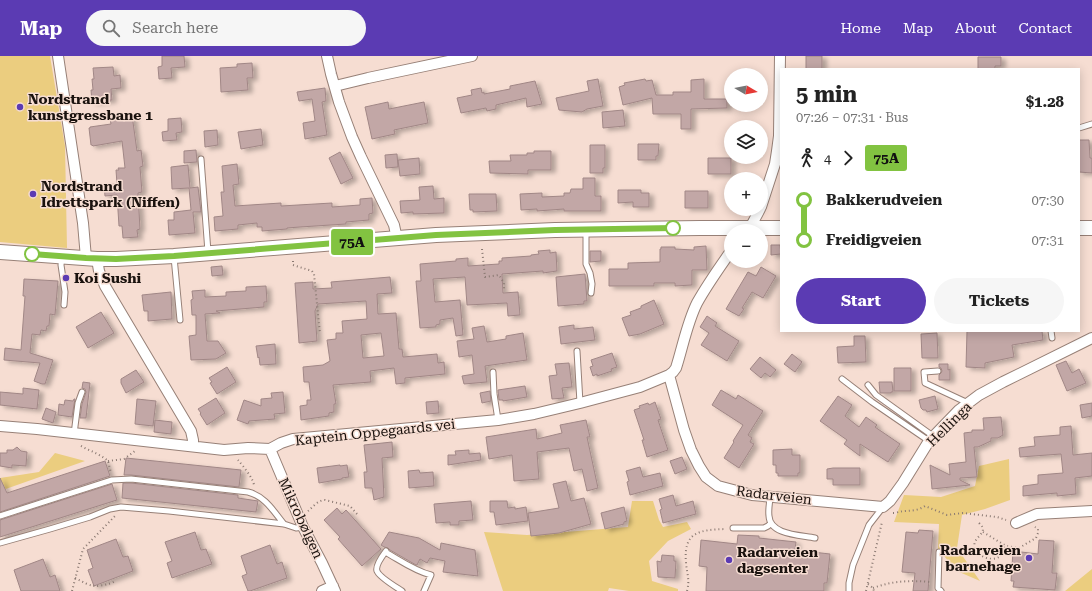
<!DOCTYPE html>
<meta charset="utf-8">
<style>
:root{--surface:#fff;--page:#f6f6f6;--text:#222;--muted:#767676;--accent:#5b3bb3}
body{margin:0;font-family:"Roboto Serif",serif;background:var(--page);color:var(--text);height:100vh;display:flex;flex-direction:column;font-size:15px;white-space:nowrap}
*{box-sizing:border-box;margin:0}
p{font-size:13px;color:var(--muted)}
.icon{flex:none;width:22px;height:22px;fill:none;stroke:currentColor;stroke-width:2;stroke-linecap:round;stroke-linejoin:round}
.map{position:relative;flex:1;overflow:hidden}
.panel{position:absolute;left:780px;top:12px;width:300px;height:264px;display:flex;flex-direction:column;background:var(--surface);border-radius:0px;box-shadow:0 2px 10px #0003}
.panel>*{flex:none}
.badge{padding:0 8px;border-radius:3px;font-size:14px;line-height:26px}
.needle{width:26px;rotate:100deg}
.buttons{position:absolute;left:724px;top:12px;display:grid;gap:8px}
.buttons a{display:grid;place-items:center;width:44px;height:44px;border-radius:50%;background:var(--surface);box-shadow:0 2px 10px #0003;font-size:20px}
.map>.badge{position:absolute;translate:-50% -50%;box-shadow:0 0 0 2px #fff}
.legs{display:flex;align-items:center;gap:6px;height:44px;padding:0 16px;font-size:13px}
.legs p{margin-inline-start:auto}
.headline{display:flex;align-items:center;justify-content:space-between;height:68px;padding:0 16px}
h1{font-size:22px;font-weight:700;line-height:30px}
.button{display:flex;gap:8px;margin-top:auto;padding:8px 16px}
.button a{flex:1;height:46px;border-radius:24px;background:var(--accent);color:#fff;font-size:16px;font-weight:700;line-height:46px;text-align:center}
.button a+a{background:var(--page);color:var(--text)}
ul{padding:0 16px;list-style:none}
li{display:flex;align-items:center;gap:14px;height:40px;font-size:15px}
li i{display:grid;place-items:center;width:6px;height:100%;margin:0 5px;background:currentColor}
li i::after{content:'';width:10px;height:10px;margin:-5px;border:3px solid;border-radius:50%;background:var(--surface)}
li p{margin-inline-start:auto}
li:first-child i{background:linear-gradient(#0000 50%,currentColor 0)}
li:last-child i{background:linear-gradient(currentColor 50%,#0000 0)}
header{display:flex;align-items:center;gap:24px;box-sizing:border-box;height:56px;padding:0 20px;background:var(--accent);color:#fff}
header strong{font-size:19px}
nav{display:flex;gap:22px;margin-inline-start:auto;font-size:14px}
.search{width:280px;height:36px;background:var(--page);display:flex;align-items:center;gap:10px;box-sizing:border-box;padding:0 14px;border-radius:22px;color:var(--muted);font-size:15px}
.map>svg:first-child{display:block}
.green{fill:#ebcd7f}
.building{fill:#c2a7a6;stroke:#a18786;fill-rule:evenodd;filter:url(#shadow)}
.lines{fill:none;stroke-linecap:round;stroke-linejoin:round}
.lane-casing{stroke:#978077;stroke-width:7}
.street-casing{stroke:#978077;stroke-width:12}
.secondary-casing{stroke:#978077;stroke-width:16}
.path{stroke:#8a7972;stroke-width:2;stroke-dasharray:1 3;stroke-linecap:butt}
.lane{stroke:#fff;stroke-width:5}
.street{stroke:#fff;stroke-width:10}
.secondary{stroke:#fff;stroke-width:14}
.line-1-casing{stroke:#fff;stroke-width:9}
.line-1{stroke:#82c341;stroke-width:6}
.poi-dot{fill:#5b3bb3;stroke:#f6ddd2;stroke-width:1.5}
.stop-1-dot{fill:#fff;stroke:#82c341;stroke-width:2}
.labels{text-anchor:middle;dominant-baseline:central;stroke-width:3;stroke-linejoin:round;paint-order:stroke}
.poi-label{font-size:14px;font-weight:bold;fill:#1a120e;stroke:#f6ddd2;text-anchor:start}
.street-label{font-size:14px;fill:#1a120e;stroke:#f6ddd2}
</style>
<header>
<strong>Map</strong>
<div class="search"><svg class="icon" aria-label="search" viewBox="0 0 24 24"><circle cx="10" cy="10" r="6"/><path d="M15 15l6 6"/></svg>Search here</div>
<nav><a>Home</a><a>Map</a><a>About</a><a>Contact</a></nav>
</header>
<div class="map">
<svg width="1092" height="535" viewBox="0 0 1092 535">
<defs>
<filter id="shadow"><feDropShadow dx="4.5" dy="2.5" stdDeviation="2" flood-color="#0004"/></filter>
</defs>
<rect width="100%" height="100%" fill="#f6ddd2"/>
<path class="green" d="M0,0H50L65,90L67,192L0,186Z
M55,397L85,405L0,435V422L39,416Z
M1009,403L1010,444L985,453L962,459L957,492L980,525L957,515L938,493L939,468L894,466L904,439L941,441L975,430L979,410Z
M632,445H653L659,464L663,471L687,466L691,473L668,485L649,505L652,525L678,533V535H629L609,532L608,535H503L484,476L527,479L628,471Z
M1092,513V535H1065Z"/>
<path class="building" d="M162,0H184L185,11L171,12L172,22L159,23L158,11L162,10Z
M806,0H822V13H806Z
M978,1H1001V10H995V13H978Z
M252,7L253,22H247L248,34L221,36L220,12L237,11V8Z
M113,11L114,20L120,19L121,32L111,33L112,44L92,46L91,34H93L92,23H94L93,12Z
M598,23L603,50L587,53L582,56L559,54L556,42L589,35L587,25Z
M645,23L646,25L652,24L656,39H673V36H691V24L704,23V43H727V52L691,53V73H681V58H653L652,42L623,49L619,31L625,29L624,27Z
M535,25L542,48L527,51L526,42L496,49V53L487,55L486,52L461,57L457,42L472,39L471,34L481,32L482,37L484,36V38L510,33V30Z
M325,32L326,45L322,46L327,79L305,83L303,67L315,65L312,43L299,45L297,36Z
M388,46L389,53L424,46L428,67L394,74L395,78L372,83L365,51Z
M623,54L625,70L603,72L602,56Z
M132,59L137,95L141,94L143,110L140,111L142,136L138,137L140,173L137,174L138,181L123,182L122,170H119L117,139L105,140L104,129L117,128L116,114H119L118,112H125L122,85L93,90L92,89H91L89,72H90V71L111,68L110,63Z
M181,62L182,76L176,77L177,84L163,85L162,76L168,75V63Z
M261,73L263,89L241,93L238,76Z
M217,74L218,89L205,91L204,75Z
M1079,84H1089L1090,102H1092V117L1079,116Z
M638,88H659L658,100H656V104H638Z
M590,89H605V112H603V117H590Z
M196,94L197,106L184,107V95Z
M534,95H551V114H528V118L490,117L489,105H511L510,99H527V97H534Z
M340,96L353,122L341,128L329,102Z
M397,98L398,111L386,112L385,99Z
M419,102L420,118L400,120L398,104Z
M708,102H731V118H708Z
M237,108L239,128L233,129L235,150L281,147V150L332,147V151L360,149V143L372,142L373,157L369,158V164L346,166V168L300,171L287,172V173L262,175V171H257V167L238,169V173L215,175L214,161L223,160L221,136H224L222,110Z
M188,109L190,132L198,131L201,156H193L195,177L169,179L168,164H174V156L191,154L189,132L172,133L171,111Z
M583,122H595V140H601V155H564V153L537,155V153L521,154L520,138L542,137V141L564,140V137H570L571,133H583Z
M433,130L434,143L444,142V157L413,158V156L401,157L400,145L420,144L419,131Z
M618,134H641V137H649V151H633V146L618,147Z
M685,135H708V152H685Z
M469,138H496L497,155L473,156V154H470Z
M771,189H780L781,198L771,199Z
M706,190L707,214H692V229L675,230V227H654V230H609V213H628V207L660,206V193H661V191H675V193L694,194V191Z
M550,194V197L556,196L557,215L543,217V215L502,218L503,237L518,236L520,259L508,260L507,247L467,249L465,221L433,223L435,246L460,244L463,279L456,280L453,262L440,264V268L436,269V271L420,272L416,225H421L420,208L456,205V203L468,202V210L499,208V205H502V202L531,200V199L539,198L538,195Z
M590,195H601V205L590,206Z
M222,210L223,219L212,220L211,211Z
M761,211L776,220L763,242L752,236L742,252L744,253L739,260L726,253L748,216L756,220Z
M585,218L587,245H584V248L558,250L556,221Z
M390,221L392,237L377,238L378,258L396,257L399,293H402L403,301L437,298L438,307L444,306L445,318L405,322V327L396,328L394,312L370,315L371,326L333,329L336,348H334V356L329,357V360L301,364L300,350L307,349V344H311L309,326H304L303,311L323,309L330,305L327,284L336,283V277H343L342,265L367,263L366,245L318,248L315,255L317,285L299,287L295,227L313,226V233L332,232L331,226ZM381,277L384,300L363,302L361,279Z
M24,223L58,225L55,259L50,258L49,270H47L46,275L41,274L40,279L32,278L30,297L53,304L45,328H42L34,325L40,307L4,304L5,292L21,294L25,240H23Z
M266,230L267,246H264V251L216,255L220,257L205,258L207,285H218L226,297L216,303L191,304L189,280L196,279V259H192L191,244L193,243L192,235L205,234V241L226,240V236L246,235V231Z
M171,236L172,263L148,265V255H144L142,239Z
M654,244L664,268L640,278L629,280L622,262L631,259L630,256L641,252V250Z
M101,256L114,277L88,292L76,271Z
M707,260L717,267L715,270L739,285L727,305L701,289L709,277L700,271Z
M574,269V273L593,271L595,284L561,288L559,271Z
M484,270L487,286L506,283V280L523,277L527,304L485,310L487,326L464,328L462,320L474,318L472,299L459,301L457,285L474,283L472,272Z
M967,275H1042L1043,284L1012,289L1014,301L985,307V312L966,311Z
M937,277L938,302H922L921,278Z
M854,280H865L866,306L838,307L837,291L854,290Z
M275,288L276,308L260,309L259,301L258,302L256,290Z
M612,297L617,311L611,313L612,315L597,320V318L593,320L590,311L593,310L591,304Z
M792,298L802,306L795,316L784,308Z
M760,301L776,314L770,321L765,317L761,322L750,313Z
M1066,305L1072,317L1079,313L1086,327L1067,335L1056,309Z
M569,307L572,331L562,332L564,342L552,343L549,320L557,319L555,308Z
M939,308H948V314L950,313V324H939V319L941,317L942,315L941,312L939,311Z
M227,311L236,326L217,338L210,327L212,326L209,322Z
M894,312H911V335H894Z
M136,314L144,326L126,337L121,327V323Z
M83,326L90,327L86,362H80L82,348L86,336L85,333L82,332Z
M879,326H892L893,336H891V337H880Z
M525,330L527,341L503,345V344H499L498,334Z
M23,332L39,334L37,353L0,349V336L23,338Z
M721,334L736,343L738,339L763,355L748,379L752,382L750,386L754,388L739,412L724,402L734,386L733,385L743,369L712,349Z
M490,335L491,345L482,347L480,337Z
M283,336L285,357L274,358L275,363L249,365L248,368L237,364L244,344L261,350V343L272,342L271,337Z
M838,340L852,349L845,360L859,371L866,361L877,369L875,371L900,388L888,406L860,388V400L844,388L847,384L820,365Z
M935,340L938,353L927,356L926,354H923L921,352L919,344Z
M216,342L225,357L207,369L200,358L201,357L198,353Z
M74,343H75L72,361L58,359L59,348L64,349L65,344L73,345Z
M137,343L156,345L153,370L135,368Z
M438,345L439,357L427,358L426,346Z
M655,346L661,363L658,364L668,394L647,401L642,384H644L634,354L640,352L639,350L648,347L649,349Z
M1092,347V360L1082,362L1080,349Z
M46,352L56,356L53,367L42,363Z
M1001,361L1003,379L998,382H991V385L978,391H974L977,421L960,422V424L970,429L932,433L930,409L950,419L949,408L966,406L964,377L972,376V374H984L983,362Z
M155,364L172,366L171,378L154,376Z
M586,364L590,381H587L598,432L587,435L582,413L574,415L569,392L537,396L539,423L514,425L512,399L489,403L486,381L536,373L537,383L562,377L560,369Z
M1071,370L1073,399L1092,397V420L1075,422L1076,438L1057,440V437L1023,440V430L1038,428V419L1063,417L1061,398L1020,401L1019,392L1035,390L1034,381L1060,379V371Z
M392,386L393,401L382,402L384,441L374,444L372,432H365L364,416H367L364,389Z
M17,391L21,395L27,396L26,410L12,409V412L0,410V397H7V394H13Z
M792,393V399H800V417H798V420H778V417H776V409H773V394Z
M469,394V398L480,397L481,404L448,409V399H456L455,395Z
M682,401L687,413L675,418L670,405Z
M126,402L241,414L239,431L131,419H124Z
M105,405L110,420L0,456V422L7,437Z
M340,409V410L347,409L349,421L342,422V423L319,427L317,412Z
M640,411L643,421L660,417L663,430L630,439L627,426L629,425L626,415Z
M833,412H860V429H833V423H827V413Z
M419,414L420,417L433,416L434,430L409,432L408,415Z
M566,425L571,445L584,442L591,468L559,477L531,480L528,457L559,452L553,428Z
M123,427H131L238,439V442L258,445L256,456L122,442Z
M112,428L117,444L0,481V464Z
M673,439L676,450L693,445L696,458L663,467L660,454L662,453L659,443Z
M471,445L473,464L459,465V469H450V466L436,467L434,448Z
M490,445H507L508,452L515,451V453L526,451L528,465L496,469L494,456H490Z
M624,451L627,465L624,466V468L605,473L601,457Z
M337,452L342,458L346,454L381,493L362,510L338,483L340,481L324,464Z
M919,474L933,475L928,535H913L915,517L902,516L906,476L918,477Z
M195,476L201,494L206,493L212,508L172,522L167,507L172,505L165,486Z
M389,476L419,482L440,494L441,487L475,494L478,520L443,516L445,505L430,502L427,507L420,503L417,509H416L390,494L388,492L384,491L381,489Z
M738,479L759,480V482L796,486L795,494L830,498L827,527H824V535H706L707,511L699,510L701,484L737,488Z
M116,483L123,501L128,500L133,515L94,530L88,514L93,512L87,494Z
M1039,484L1054,485L1052,517H1057L1055,534L1013,531L1014,525H1011L1013,495L1038,498Z
M270,489L277,508L282,506L287,522L250,535H248L242,520L247,518L241,500Z
M662,499L674,500V505H676L675,522L658,521L657,505L661,506Z
M43,503L50,521L55,519L60,535H21L14,514Z"/>
<g class="lines">
<defs>
<path id="lane" d="M1079,72L1092,68
M201,103L208,196
M586,174V208L590,217L592,228L591,237
M62,201L61,209L65,236L64,249
M174,201L180,264
M1051,275L1052,282
M577,295L580,347
M938,315L924,316L925,327L968,347
M493,316L494,338L498,364
M842,323L872,346L929,385
M868,329L876,339L933,380
M74,378L78,347L82,336
M770,440C770,446 768,453 769,460C770,479 800,479 815,482
M0,460L112,424L131,423L248,436C265,440 274,456 284,468
M733,472H764L768,470L771,467
M0,487L50,473L90,461L110,453L121,451L169,455L284,468L296,472L303,471
M939,496L938,532L941,535
M402,535C396,531 379,521 377,515C375,510 383,499 386,495L387,497C401,505 415,515 431,519L424,535
M849,535V527L853,509L869,469L883,451"/>
<path id="street" d="M58,0L83,167L86,202
M327,0L331,18L339,46L352,81L361,101L394,169L397,183
M335,30L368,22L472,0
M761,151L775,108L777,95L779,80L780,0
M750,172L760,153
M97,203L99,215L105,230L191,375L193,384V390
M669,319L684,374L691,394L699,410L706,421L718,430L752,439L883,451L890,445L903,427L929,385L959,354L979,339L1003,326L1092,282
M0,370L37,373L224,394L248,392L270,393L281,387L293,383L498,364L534,358L580,347L640,331L669,319L673,316L676,312C683,290 687,267 697,247C707,229 719,212 731,195
M270,393L303,471L322,507L335,535
M1016,467L1037,458L1092,455
M322,535L333,530"/>
<path id="secondary" d="M1079,172H1092
M0,196L97,203H116L174,200L436,179L555,174L700,172H781"/>
</defs>
<use href="#lane" class="lane-casing"/>
<use href="#street" class="street-casing"/>
<use href="#secondary" class="secondary-casing"/>
<path class="path" d="M482,193L485,221L499,219L504,227V233
M293,205V209L312,215L314,218L320,278
M81,390C90,395 100,398 108,405L111,417
M238,404C243,410 254,423 254,430
M108,405L124,403L135,395
M308,455C313,451 318,444 325,444L350,450L357,458
M893,457H895C907,453 914,457 925,450L947,459L963,457L997,461L1006,464
M979,467C991,478 971,480 975,492C977,500 991,506 999,501C1002,498 1004,493 1006,490
M983,476L1006,490L1019,492L1036,482L1038,477V473L1035,471
M75,522C93,531 93,532 112,527L115,525
M868,528L873,532L874,535
M873,532C892,525 910,524 930,526
M72,535L83,493L115,460
M687,535C690,524 687,518 686,507C683,475 700,474 726,473
M866,535L882,466"/>
<use href="#lane" class="lane"/>
<use href="#street" class="street"/>
<use href="#secondary" class="secondary"/>
</g>
<g class="lines">
<defs>
<path id="line-1" d="M32,198L86,202L116,203L174,200L436,179L555,174L673,172"/>
</defs>
<use href="#line-1" class="line-1-casing"/>
<use href="#line-1" class="line-1"/>
</g>
<g class="poi-dot">
<circle cx="20" cy="51" r="4"/>
<circle cx="33" cy="138" r="4"/>
<circle cx="66" cy="222" r="4"/>
<circle cx="1029" cy="502" r="4"/>
<circle cx="729" cy="504" r="4"/>
</g>
<g class="stop-1-dot">
<circle cx="673" cy="172" r="7"/>
<circle cx="32" cy="198" r="7"/>
</g>
<g class="labels">
<g class="poi-label">
<text x="28" y="43">Nordstrand<tspan x="28" dy="16">kunstgressbane 1</tspan></text>
<text x="41" y="130">Nordstrand<tspan x="41" dy="16">Idrettspark (Niffen)</tspan></text>
<text x="74" y="222">Koi Sushi</text>
<text x="1021" y="494" text-anchor="end">Radarveien<tspan x="1021" dy="16">barnehage</tspan></text>
<text x="737" y="496">Radarveien<tspan x="737" dy="16">dagsenter</tspan></text>
</g>
<g class="street-label">
<text transform="translate(949 368) rotate(-45)">Hellinga</text>
<text transform="translate(375 376) rotate(-6)">Kaptein Oppegaards vei</text>
<text transform="translate(774 439) rotate(7)">Radarveien</text>
<text transform="translate(301 462) rotate(65)">Mikrobølgen</text>
</g>
</g>
</svg>
<div class="buttons">
<a><svg class="needle" viewBox="-14 -14 28 28"><path d="M0-13l5 13h-10z" fill="#e53935"/><path d="M0 13l5-13h-10z" fill="#767676"/></svg></a>
<a><svg class="icon" aria-label="layers" viewBox="0 0 24 24"><path d="M12 4l9 5-9 5-9-5zM3 14l9 5 9-5"/></svg></a>
<a>+</a>
<a>−</a>
</div>
<b class="badge" style="left:352px;top:186px;background:#82c341;color:#111">75A</b>
<section class="panel">
<div class="headline"><div><h1>5 min</h1><p>07:26 – 07:31 · Bus</p></div><b>$1.28</b></div>
<div class="legs"><svg class="icon" aria-label="walk" viewBox="0 0 24 24"><circle cx="13" cy="4" r="2"/><path d="M13 8l-2 6 4 7M11 14l-3 7M7 12l3-4h3l4 4"/></svg>4<svg class="icon" aria-label="forward" viewBox="0 0 24 24"><path d="M9 5l7 7-7 7"/></svg><b class="badge" style="background:#82c341;color:#111">75A</b></div>
<ul>
<li><i style="color:#82c341"></i><b>Bakkerudveien</b><p>07:30</p></li>
<li><i style="color:#82c341"></i><b>Freidigveien</b><p>07:31</p></li>
</ul>
<div class="button"><a>Start</a><a>Tickets</a></div>
</section>
</div>
